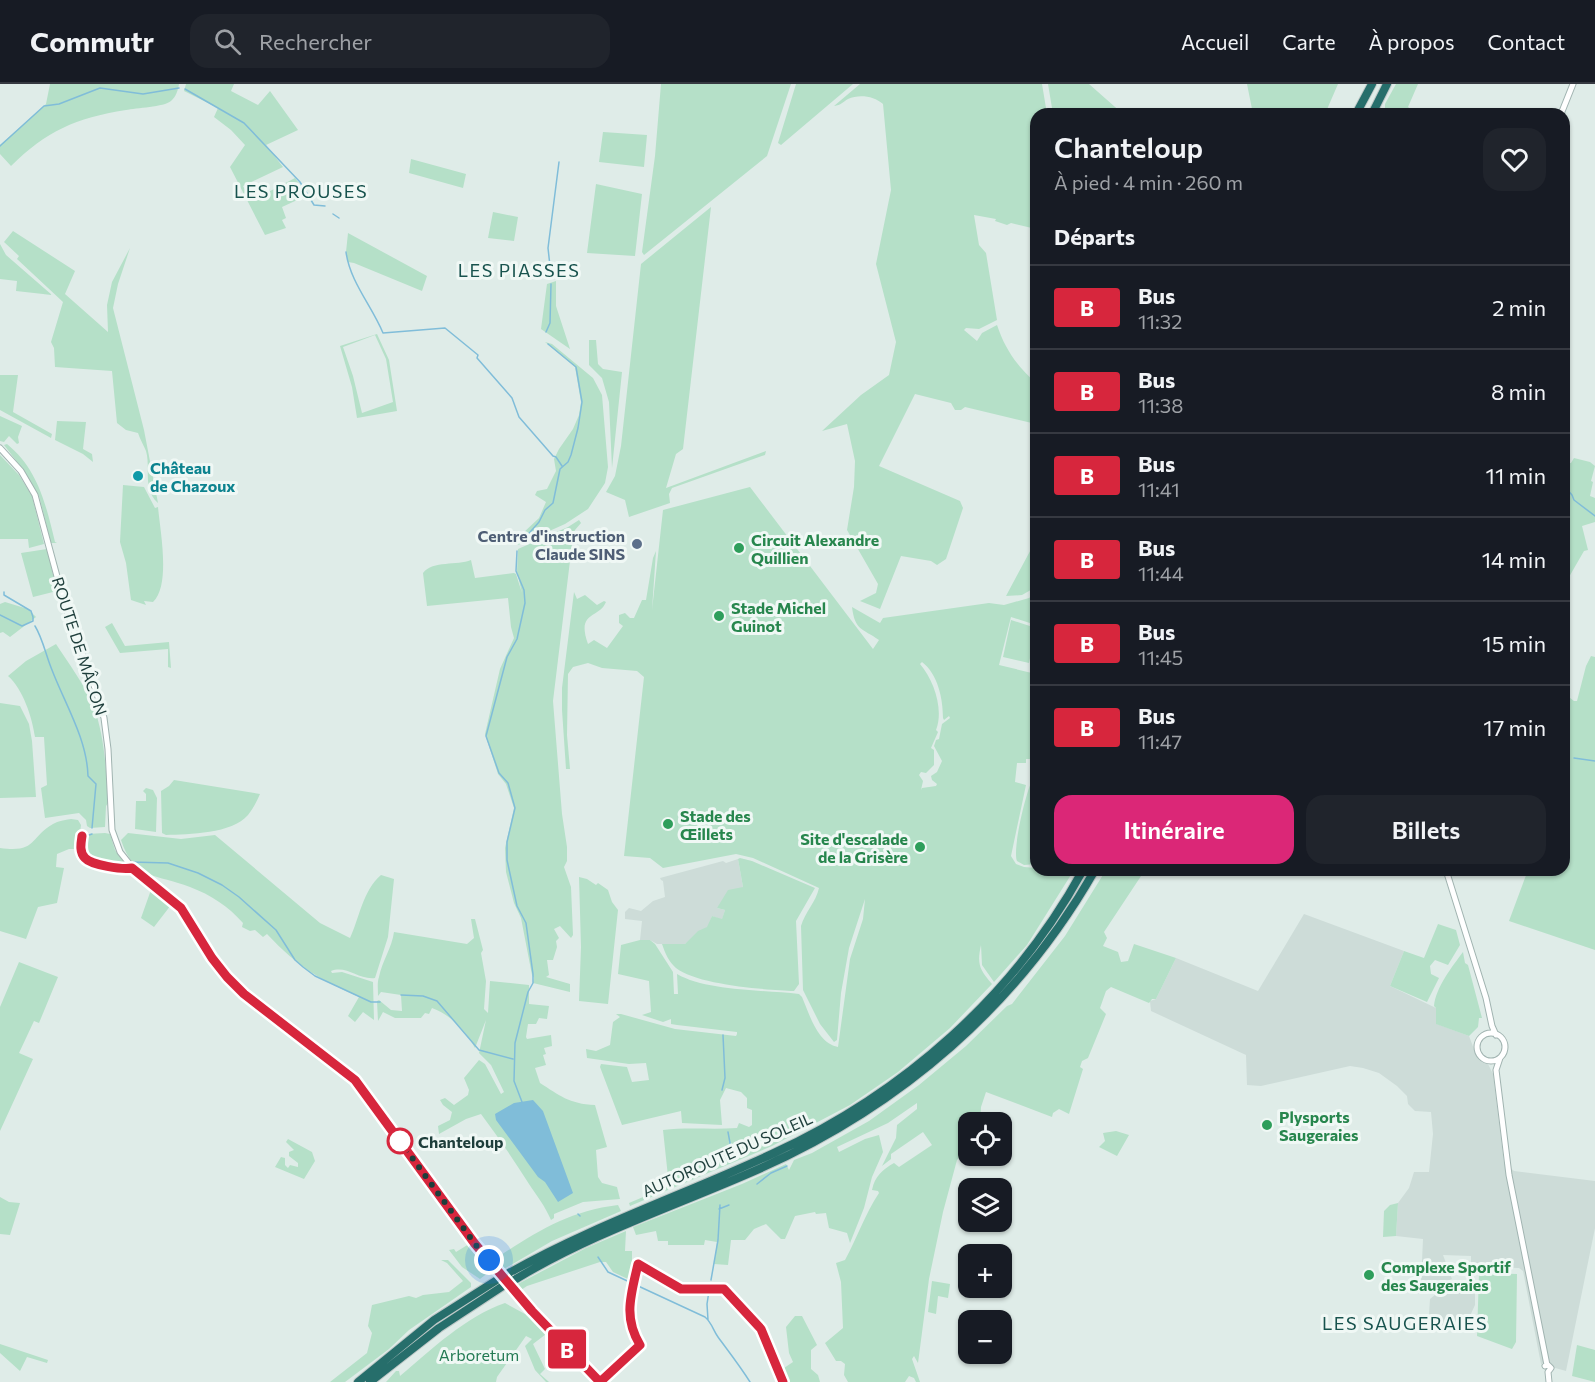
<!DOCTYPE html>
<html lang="fr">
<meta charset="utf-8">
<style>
:root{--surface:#171b24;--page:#20242c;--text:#f1f3f6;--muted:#9ea1a6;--line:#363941;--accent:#db2777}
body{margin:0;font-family:Commissioner,sans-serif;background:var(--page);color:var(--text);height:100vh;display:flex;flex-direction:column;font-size:22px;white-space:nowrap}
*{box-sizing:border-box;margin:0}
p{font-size:20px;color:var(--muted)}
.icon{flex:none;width:33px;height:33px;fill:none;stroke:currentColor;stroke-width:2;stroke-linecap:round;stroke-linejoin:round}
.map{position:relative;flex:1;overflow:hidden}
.panel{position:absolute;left:1030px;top:24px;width:540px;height:768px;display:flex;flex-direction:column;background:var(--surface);border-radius:18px;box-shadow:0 2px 4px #0004}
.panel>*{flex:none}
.badge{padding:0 12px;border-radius:4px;font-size:21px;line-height:39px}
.buttons{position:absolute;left:958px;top:1028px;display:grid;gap:12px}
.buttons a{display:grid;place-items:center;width:54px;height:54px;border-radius:12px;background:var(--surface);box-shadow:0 2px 4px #0004;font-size:30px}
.you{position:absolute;width:30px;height:30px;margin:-15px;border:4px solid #fff;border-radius:50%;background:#1a73e8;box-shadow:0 0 0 9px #1a73e833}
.map>.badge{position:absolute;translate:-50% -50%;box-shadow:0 0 0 3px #fff}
h2{padding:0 24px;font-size:22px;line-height:54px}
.round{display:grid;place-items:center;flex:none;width:63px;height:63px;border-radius:18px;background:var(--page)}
.headline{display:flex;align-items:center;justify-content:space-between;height:102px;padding:0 24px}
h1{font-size:28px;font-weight:600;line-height:45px}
.primary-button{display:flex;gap:12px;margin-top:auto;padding:12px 24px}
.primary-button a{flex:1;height:69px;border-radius:18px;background:var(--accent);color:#fff;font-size:24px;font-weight:600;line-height:69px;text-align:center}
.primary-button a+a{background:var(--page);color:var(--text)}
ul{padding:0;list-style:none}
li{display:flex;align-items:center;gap:18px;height:84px;padding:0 24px;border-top:2px solid var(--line)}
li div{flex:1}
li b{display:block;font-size:22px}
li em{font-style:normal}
li .badge{min-width:66px;font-weight:700;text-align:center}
header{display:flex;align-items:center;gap:36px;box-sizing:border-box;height:84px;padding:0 30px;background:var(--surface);border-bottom:2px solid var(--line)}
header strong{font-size:28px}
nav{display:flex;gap:33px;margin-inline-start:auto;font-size:21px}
.search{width:420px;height:54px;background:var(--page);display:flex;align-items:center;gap:15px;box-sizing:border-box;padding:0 21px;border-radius:18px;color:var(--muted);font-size:22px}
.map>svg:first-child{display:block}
.built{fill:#cddcd8}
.green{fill:#b5e0c8;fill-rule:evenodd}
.water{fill:#80bdd9}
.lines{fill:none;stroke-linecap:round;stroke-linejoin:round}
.stream{stroke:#80bdd9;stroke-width:1.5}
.tertiary-casing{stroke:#a1b4b1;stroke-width:7}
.motorway-casing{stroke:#c0c9c8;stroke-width:10}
.tertiary{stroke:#fff;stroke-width:5}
.motorway{stroke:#266e6b;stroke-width:8}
.motorway-bridge-casing{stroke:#c0c9c8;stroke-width:10;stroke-linecap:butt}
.motorway-bridge{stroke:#266e6b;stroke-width:8}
.line-casing{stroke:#fff;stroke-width:14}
.line{stroke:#d7263d;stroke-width:9}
.walk{stroke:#1e3e3b;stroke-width:6;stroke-dasharray:0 10.8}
.culture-dot{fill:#0f9aa8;stroke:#f0f8f5;stroke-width:2}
.service-dot{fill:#5c6f8a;stroke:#f0f8f5;stroke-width:2}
.leisure-dot{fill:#2e9e5b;stroke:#f0f8f5;stroke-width:2}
.stop-dot{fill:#fff;stroke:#d7263d;stroke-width:3}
.labels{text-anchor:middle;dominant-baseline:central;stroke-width:6;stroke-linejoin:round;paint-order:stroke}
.culture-label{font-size:16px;font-weight:bold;fill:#0d838f;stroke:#f0f8f5;text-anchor:start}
.service-label{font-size:16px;font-weight:bold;fill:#4e5e75;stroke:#f0f8f5;text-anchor:end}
.leisure-label{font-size:16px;font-weight:bold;fill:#27864d;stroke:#f0f8f5;text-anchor:start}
.street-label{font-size:16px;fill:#1e3e3b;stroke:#f0f8f5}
.stop-label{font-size:16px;font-weight:bold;fill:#1e3e3b;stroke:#f0f8f5;text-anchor:start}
.park-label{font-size:16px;fill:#237a53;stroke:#f0f8f5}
.neighbourhood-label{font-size:18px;letter-spacing:1.5px;fill:#18534e;stroke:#f0f8f5}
</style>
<header>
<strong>Commutr</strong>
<div class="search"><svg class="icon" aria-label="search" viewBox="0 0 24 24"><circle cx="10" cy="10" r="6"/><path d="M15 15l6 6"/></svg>Rechercher</div>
<nav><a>Accueil</a><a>Carte</a><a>À propos</a><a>Contact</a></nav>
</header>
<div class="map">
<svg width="1595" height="1298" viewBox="0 0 1595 1298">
<rect width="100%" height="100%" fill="#dfece8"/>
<path class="built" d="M738,775L743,803L717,824L725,826L722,836L712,832L708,843L685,860H657L650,856H640L642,837L625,835V828L629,824L641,827L653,817L665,813L663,797L661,796L660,794L723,777L726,779Z
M1304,830L1404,867L1390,902L1436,924L1437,940L1469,952L1477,973L1488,980L1493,990L1504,1079L1514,1087L1595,1097V1144L1566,1287L1541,1280L1523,1187L1519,1184L1471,1183V1172L1443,1171L1452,1195L1439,1200L1421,1199L1423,1155L1396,1152L1398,1119L1409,1104L1414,1088H1429L1433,1050L1431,1028L1415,1027L1408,1020L1407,1012L1397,1002L1379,989L1363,984L1350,982L1261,1002L1247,1001L1246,971L1151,927L1150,917L1156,915L1176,874L1258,907Z
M1461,1205L1475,1206V1221L1463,1247L1436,1239L1429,1231L1430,1215L1436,1210L1447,1207L1451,1209Z"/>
<path class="green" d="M50,0H179C178,6 176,13 171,17C164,23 136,24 126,26C75,34 47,47 11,82L0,70V61L46,20Z
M186,0H234L231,7L258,21L270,7L298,46L266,61L283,83L243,102L251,117L295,94L308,111L282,123L286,134L282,136L286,144L265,151L230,83L245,61L231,46L214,33L218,24L184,7Z
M661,0H791L767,72L644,171L642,168L655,72Z
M796,0H853L781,61L778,59Z
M860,0H1042L1047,30H1036V145L1011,139L1007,141L995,137L996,135L974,131L979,161L986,169L997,236L979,245L966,244L964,246L977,257L982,249L997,241C1005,265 1017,282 1036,299V340L965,323L961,326H955L951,319L915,310L879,382L960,417L963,424L946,475L937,481L931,477L901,472L880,525L860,517L876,509L878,500L847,446L854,403L855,377L847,340L822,347L861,311L889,291L896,258L876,180L891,106L883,20C874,12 859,10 848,15C843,18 841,21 834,22Z
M1048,0H1089L1123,30H1053Z
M1247,0H1338L1325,30H1253Z
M1396,0H1418L1408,23L1417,30H1385V20Z
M603,48L647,51L644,83L599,78Z
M411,75L466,90L463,104L409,89Z
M596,100L642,110L635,172L587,169Z
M711,123L683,365L676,370L666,404L766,367L765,371L672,404L669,410L670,419L629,433L625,416L606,408L615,392L621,362L641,180Z
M493,128L518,133L514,157L488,154Z
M13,147L75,187L65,210L108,248L107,221L112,198L130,164L118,200L113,224L144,346L158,419C142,405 151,384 146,367C144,362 140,355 138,349L126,346L117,339L112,287L55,283L54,264L51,258L63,218L17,175L19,172L4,158Z
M348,149L427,192L422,207L354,179L348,178L346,168Z
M0,160L6,171L52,211L16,207L17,197L0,195Z
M556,197V222L570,265L541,245L547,200Z
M377,250L389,276L397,327L357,334L352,303L340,262ZM375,251L386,275L393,318L362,329L353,292L343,263Z
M589,256H596L598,280L603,285L622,288L612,384L609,318L602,294L589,281Z
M545,258L552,260L593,294L602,311L608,383L605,399L588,425L565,440L518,461H509L519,457L522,450L539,434L546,418L535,411L537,407L547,405L556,387L554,375L559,365L573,345L579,331L581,318L575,283Z
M0,291H18L13,328L52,350L51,354L0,326Z
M0,332L22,342L18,353L19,359L17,360L9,352L4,358L0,357Z
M57,337L86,338L83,365L92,370L93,378L83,370L55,356Z
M7,360C38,385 46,421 55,458L57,459H51L39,412L24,387L4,361Z
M0,371L19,391L32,412L44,460L29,464L28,455H0Z
M1574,374L1590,378L1595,382L1591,397L1593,398L1590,412L1595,414V438L1582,442L1588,466L1584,467L1569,493L1564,486V379H1571Z
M123,401L144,403L155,424L158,423C160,446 171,501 153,518L144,517L146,521L131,516L126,479L120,458Z
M750,403L873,565L879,556C862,544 855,547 852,523L880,539L883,534L989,519L1004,521L1029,514L1036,509V541L1011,533L999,581L1036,590L1034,613L1036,614C1036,634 1035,655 1032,675H1026V679H1017L1015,698L1026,701L1011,772L1016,780L1024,783L1036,784V786H1074L1027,861L994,898L982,881L981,861C977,880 979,885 992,900L950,944L898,988L850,1021L772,1062L630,1122L629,1119L669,1102L663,1046C688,1043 712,1046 737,1044L739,1039L749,1043L752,1041V1026L747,1024V1014L741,1008L726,1004L720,1016L722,1041L682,1039L681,1027L622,1041L600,983L601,980L627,983L632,998L649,996L646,979L629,980L587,974L586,965L596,967L610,961L613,938L620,933L616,930H621L675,945L736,952L737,950V948L677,941L671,940V935L663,938L642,931L651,928L649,897L618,890L621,861L640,856H650L655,860L673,888L674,910H678L677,890C706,907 764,906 799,910L802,913C809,929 817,959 838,963L850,875L863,835L865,815L849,864L841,909L837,956L834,958L820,940L803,906L801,842C805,828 816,818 819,804L753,774L736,770L663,784L650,774L624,772L644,593L637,587L602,584L588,579L573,583L568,590L567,651L570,685H566L562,626V604L574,508L577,515L585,511L597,521L604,517L606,518C599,535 576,527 588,560L594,556L607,564L623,542L619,539V531L625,529L630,534H634L642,516H646L653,474L656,467L652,526L663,426ZM922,578C938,590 943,615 943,634L944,636L949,632L950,634L942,640L939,655L936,656L934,662L942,677L937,688L931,692L932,696L937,700L936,702L922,704L921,706L923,697L919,691L921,688L926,689L934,681V666L931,664L938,648L936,646C944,626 934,596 920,580Z
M579,436L581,439L575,446L573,452L553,617L562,730L567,763V777L564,783L571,803L573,851L571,854L560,842L554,845L559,854L556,857L557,863L553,876H547L549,891L546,893L570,900V908L533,899L534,894L532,891L521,834L514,819L506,788L505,764L514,724L506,700L498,690L485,650L500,585L514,554L511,543L508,514L427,522L423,489C433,476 457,482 471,476L475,494L514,489L516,490L522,509L517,488L518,465L568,443Z
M1036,456V503L1022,511L1006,512Z
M47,465L57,507L33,513L21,469Z
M5,518L28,525L36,533L10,553L3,548L0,549V520Z
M1011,536L1036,544L1029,579L1003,573Z
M112,539L125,562L169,558L171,584L168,583V565L120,569L105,543Z
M56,560C69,580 84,600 93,621C105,652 106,686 108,719L106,722L105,743L90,744L87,742L86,736L79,729L45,734L41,704L47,701L44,653H35C32,633 23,605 8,592L26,577Z
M1591,572L1595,573V866L1509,837L1528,786H1564L1565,610L1574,617H1577L1586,582Z
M0,619L20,622L29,640L32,657L36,713L0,714Z
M1035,690H1036V780L1024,781L1017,777C1012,765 1027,702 1035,690Z
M174,696L260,710C257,717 253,725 248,731C232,750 189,750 166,751L162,749L161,707L169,702Z
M146,704L153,706L157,714L156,748L135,745L136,717H146V710L143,707Z
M71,735L78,736L81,741L78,765H69L57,770L56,783L64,784L57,819L38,823L26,855L0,847V764C37,769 29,754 53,740C58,737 65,736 71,735Z
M105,749L110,750L115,766L127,783L115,782L87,773V750Z
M128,749L181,755L215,751L320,839L350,854C359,835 363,806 381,791L394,795L388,853L375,894C358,896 347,881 331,887L332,889L342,888L373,898L374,936L363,928L355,938L348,932L359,913C318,894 299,884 267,850L263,853L255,846L250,847L242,843L243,839C228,822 211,811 190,803C157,790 134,796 121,756Z
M740,774L752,777L815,804L796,837L799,900L794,907C767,906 697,901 676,884C669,878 665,869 662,860H685L698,847L707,843L712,832L722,835L725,826L717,824L728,806L743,803L738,775Z
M1106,786H1145L1104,848L1107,854L1103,862L1118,868L1121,878L1128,877L1134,860L1176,874L1156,915H1152L1149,919L1111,903L1106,907L1100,924L1106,930L1088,974L1082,977L1080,983L1083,985L1069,1030L1059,1025L1053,1029L1052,1033L986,1008L981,1023L980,1038H969V1063L957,1076L943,1128L929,1195L918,1279L914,1272L912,1275L920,1298H916L914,1294L909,1292L905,1298H848L844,1291L845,1280L841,1277H836L825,1259L843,1244L841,1198L836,1179L845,1176C857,1154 865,1130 879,1109L878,1107L872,1106C875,1092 882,1086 894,1079L899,1083L932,1061L923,1048L891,1070V1075L882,1082L896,1054L897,1041L917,1025V1019L888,1039L837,1063L839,1068L865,1055L879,1051L883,1068L872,1093L864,1124L850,1159L847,1149L829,1144L826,1129L816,1130L815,1128L795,1132L785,1155H781L766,1140L754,1145L745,1156H731L728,1181L714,1180L717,1158L705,1156L704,1161H668V1157H658L656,1147L636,1151L633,1143L742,1100L786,1080L789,1086L794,1076L812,1069L869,1037L919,1001L966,962L1007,922L1012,920L1065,852Z
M579,793L587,795L596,801L598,799L608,806L612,818L618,826L608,920L579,917L581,863Z
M152,803L171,821L154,843L141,834Z
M471,835H475L483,866L481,869L486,897L484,925L488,929L490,897L529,901V920L549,922L547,935L539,934L536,940H528L526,953L527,955L551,951L552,962L544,964L546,970L543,971L546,981L535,984L540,999C559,1011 569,1020 595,1021L607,1063L596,1066L598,1093L602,1099L617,1103L620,1115L583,1118L554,1130V1134L551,1136C545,1122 537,1112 529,1100C514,1076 498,1053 481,1030L466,1035L439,1050L438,1042L450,1036L452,1028L443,1021L440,1016L445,1014L454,1021L468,1011L469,1006L464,994L479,976L485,980L501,1010L504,1008L491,981L479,969L486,936L475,964C466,947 451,931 432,924L429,930L425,929L421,934H395L383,928L378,937L377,917L379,916L391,926L402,927L401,911L381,908L378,912C378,906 377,898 379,893C382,877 392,864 394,848L467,860L474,854Z
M1438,840L1456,846L1460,861L1448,881L1435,876L1430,882L1431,890L1439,894L1427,918L1390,902L1404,867L1424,874Z
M1463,868L1465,879L1468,881L1482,934H1479L1478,943L1469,952L1436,940V924L1434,922C1436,903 1452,883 1463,868Z
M19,878L58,893L39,939L34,937L19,969L33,975L0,1047V923Z
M1116,1047L1129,1051L1117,1072L1099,1063L1105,1057L1103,1049Z
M288,1055L312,1068L315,1077L304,1095L275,1083L281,1073L285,1074V1081L288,1084L290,1081L298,1083V1079L289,1072V1068L294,1066L286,1058Z
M0,1113L9,1118L20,1119L10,1151L0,1150Z
M1398,1119L1396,1152L1383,1153L1384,1127L1390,1121Z
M618,1121L621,1127L552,1157L504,1185L496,1174C537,1148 568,1127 618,1121Z
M626,1147L625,1167H632V1188L630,1196L613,1188L606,1178H600L527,1202L521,1206L516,1201L586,1164Z
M469,1160L493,1185L480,1195L462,1183L449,1166L454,1165L456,1168Z
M441,1176H448L471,1199V1203L409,1246L389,1265L345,1298H330L367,1269L372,1249L368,1242L372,1221L409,1212L416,1214L423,1211L449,1208L463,1197L447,1179Z
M1479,1189L1517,1190L1516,1258L1512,1265L1477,1252Z
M932,1197L950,1200L948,1214L938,1212L936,1230L928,1228Z
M505,1219L536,1236L550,1247L533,1260L545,1285L540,1290L549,1298H546L535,1286L525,1262L532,1255L526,1252L497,1293L496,1298H386L396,1287H399L400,1292C432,1265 465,1233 505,1219Z
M795,1232H802L817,1261L811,1266V1285L818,1291L820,1298H785L781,1286L793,1278L789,1269L786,1243Z
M0,1260L48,1276L47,1279L27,1273L20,1287L0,1269Z
M1577,1261L1595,1266V1298L1572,1292Z"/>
<path class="water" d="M533,1016L543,1027L573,1109L558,1118L545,1098L538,1093L496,1036L495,1030L514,1019Z"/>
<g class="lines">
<path class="stream" d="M185,5L244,39L300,98L314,121L325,122
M0,62L44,22L59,20L100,4L143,10L179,4
M333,130L339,134
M346,168C350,198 372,222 383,249L445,244L478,271L477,274L512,314L519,333L553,372L556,373L562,382
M551,191L548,164L559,78
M546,248L550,239L551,200
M1564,402L1572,411L1574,416L1595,432
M524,455L539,438L545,426L553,419L560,385L568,378L571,371L578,344L582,318L576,283L548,260
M517,467L516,487L524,506L525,519L517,555L507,573L486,652L499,689L508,699L515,724L507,758V776L517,822L526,839L533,890V899L528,908L515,959L514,997L522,1018
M0,531L22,542L33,537V533L31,527L4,511V508
M35,542C43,555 46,572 52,586C65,620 87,655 88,692L96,700L92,744
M1574,674L1595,677
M92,750L86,752L85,764L88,774L114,781H125L127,780
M131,778L168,779L198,789L222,801L239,813L276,846L295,876L303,883L315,892L371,918H380
M401,911L423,912L437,917L479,966L513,975
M722,1006L725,994L723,951
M728,1048L732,1070
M757,1100L771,1089L787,1082
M719,1125L729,1121
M578,1130L580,1132
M598,1173L608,1188L705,1233C712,1239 713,1246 718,1253C729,1268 740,1282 750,1298
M711,1196L718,1156L720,1121
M708,1236L707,1220L709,1207"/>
<defs>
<path id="tertiary" d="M1561,30L1573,0
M0,364L21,387L35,411L65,522L97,610L104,634L108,665L112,746L120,768L136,788L181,824L212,874L227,893L258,922L355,996L475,1160L533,1227L600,1298
M1446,786L1486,914L1492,942L1496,951
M1477 963a14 14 0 1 1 28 0a14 14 0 1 1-28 0Z
M1500,974L1496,986L1509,1091L1547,1281
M1545,1282L1548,1281L1551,1284L1548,1288L1549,1298"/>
<path id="motorway" d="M1356,30L1372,0
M1372,30L1387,0
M509,1189C594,1141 686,1110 774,1069C904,1009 1014,912 1083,786
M516,1195C592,1149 678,1121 759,1085C901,1022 1018,921 1095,786
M358,1298L434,1236L500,1194
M370,1298L439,1244L506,1200"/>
</defs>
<use href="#tertiary" class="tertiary-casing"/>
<use href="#motorway" class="motorway-casing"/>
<use href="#tertiary" class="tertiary"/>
<use href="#motorway" class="motorway"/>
<defs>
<path id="motorway-bridge" d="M500,1194L509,1189
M506,1200L516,1195"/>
</defs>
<use href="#motorway-bridge" class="motorway-bridge-casing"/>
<use href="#motorway-bridge" class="motorway-bridge"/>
</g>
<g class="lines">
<defs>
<path id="line" d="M82,752C81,759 79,768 85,774C91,781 123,786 132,784L181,824L212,874L227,893L244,910L355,996L475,1160L532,1227L600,1298L640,1261C623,1233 631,1211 638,1180L681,1205H724L761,1245L783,1298"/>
</defs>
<use href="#line" class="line-casing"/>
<use href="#line" class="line"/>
<path class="walk" d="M400,1057L475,1160L489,1176"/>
</g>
<circle class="culture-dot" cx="138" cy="392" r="6"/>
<circle class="service-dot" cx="637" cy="460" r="6"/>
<g class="leisure-dot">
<circle cx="739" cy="464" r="6"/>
<circle cx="719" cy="532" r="6"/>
<circle cx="668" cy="740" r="6"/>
<circle cx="920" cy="763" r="6"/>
<circle cx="1267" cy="1041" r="6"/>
<circle cx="1369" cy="1191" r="6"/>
</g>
<circle class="stop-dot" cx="400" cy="1057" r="12"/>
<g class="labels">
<g class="culture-label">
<text x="150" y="383">Château<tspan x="150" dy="18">de Chazoux</tspan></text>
</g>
<g class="service-label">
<text x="625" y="451">Centre d'instruction<tspan x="625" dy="18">Claude SINS</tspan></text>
</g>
<g class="leisure-label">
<text x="751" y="455">Circuit Alexandre<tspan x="751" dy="18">Quillien</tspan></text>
<text x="731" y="523">Stade Michel<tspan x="731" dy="18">Guinot</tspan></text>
<text x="680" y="731">Stade des<tspan x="680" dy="18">Œillets</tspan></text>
<text x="908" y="754" text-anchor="end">Site d'escalade<tspan x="908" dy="18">de la Grisère</tspan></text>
<text x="1279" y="1032">Plysports<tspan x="1279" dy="18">Saugeraies</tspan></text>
<text x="1381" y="1182">Complexe Sportif<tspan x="1381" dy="18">des Saugeraies</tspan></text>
</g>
<g class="street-label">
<text transform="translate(80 562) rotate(72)">ROUTE DE MÂCON</text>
<text transform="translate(727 1070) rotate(-24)">AUTOROUTE DU SOLEIL</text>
</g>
<g class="stop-label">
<text x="418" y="1057">Chanteloup</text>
</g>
<g class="park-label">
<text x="479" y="1270">Arboretum</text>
</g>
<g class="neighbourhood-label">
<text x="301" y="107">LES PROUSES</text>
<text x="519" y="186">LES PIASSES</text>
<text x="1405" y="1239">LES SAUGERAIES</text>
</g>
</g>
</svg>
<div class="buttons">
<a><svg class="icon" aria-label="locate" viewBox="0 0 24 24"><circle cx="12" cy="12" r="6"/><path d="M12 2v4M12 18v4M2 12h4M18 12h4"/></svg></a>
<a><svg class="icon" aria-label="layers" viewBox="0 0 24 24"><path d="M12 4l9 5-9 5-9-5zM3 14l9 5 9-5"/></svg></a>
<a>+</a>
<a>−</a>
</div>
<div class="you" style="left:489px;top:1176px"></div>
<b class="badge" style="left:567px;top:1265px;background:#d7263d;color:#fff">B</b>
<section class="panel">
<div class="headline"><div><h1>Chanteloup</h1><p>À pied · 4 min · 260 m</p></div><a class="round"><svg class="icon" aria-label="heart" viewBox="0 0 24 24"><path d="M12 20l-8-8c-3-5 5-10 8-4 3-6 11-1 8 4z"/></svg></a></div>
<h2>Départs</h2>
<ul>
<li><span class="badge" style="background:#d7263d;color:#fff">B</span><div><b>Bus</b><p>11:32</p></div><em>2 min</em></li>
<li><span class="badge" style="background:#d7263d;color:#fff">B</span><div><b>Bus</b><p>11:38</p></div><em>8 min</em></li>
<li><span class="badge" style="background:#d7263d;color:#fff">B</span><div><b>Bus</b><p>11:41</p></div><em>11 min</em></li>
<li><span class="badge" style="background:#d7263d;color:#fff">B</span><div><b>Bus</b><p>11:44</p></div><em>14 min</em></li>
<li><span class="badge" style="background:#d7263d;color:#fff">B</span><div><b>Bus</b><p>11:45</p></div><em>15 min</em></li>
<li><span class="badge" style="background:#d7263d;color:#fff">B</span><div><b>Bus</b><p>11:47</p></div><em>17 min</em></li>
</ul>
<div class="primary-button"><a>Itinéraire</a><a>Billets</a></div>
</section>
</div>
